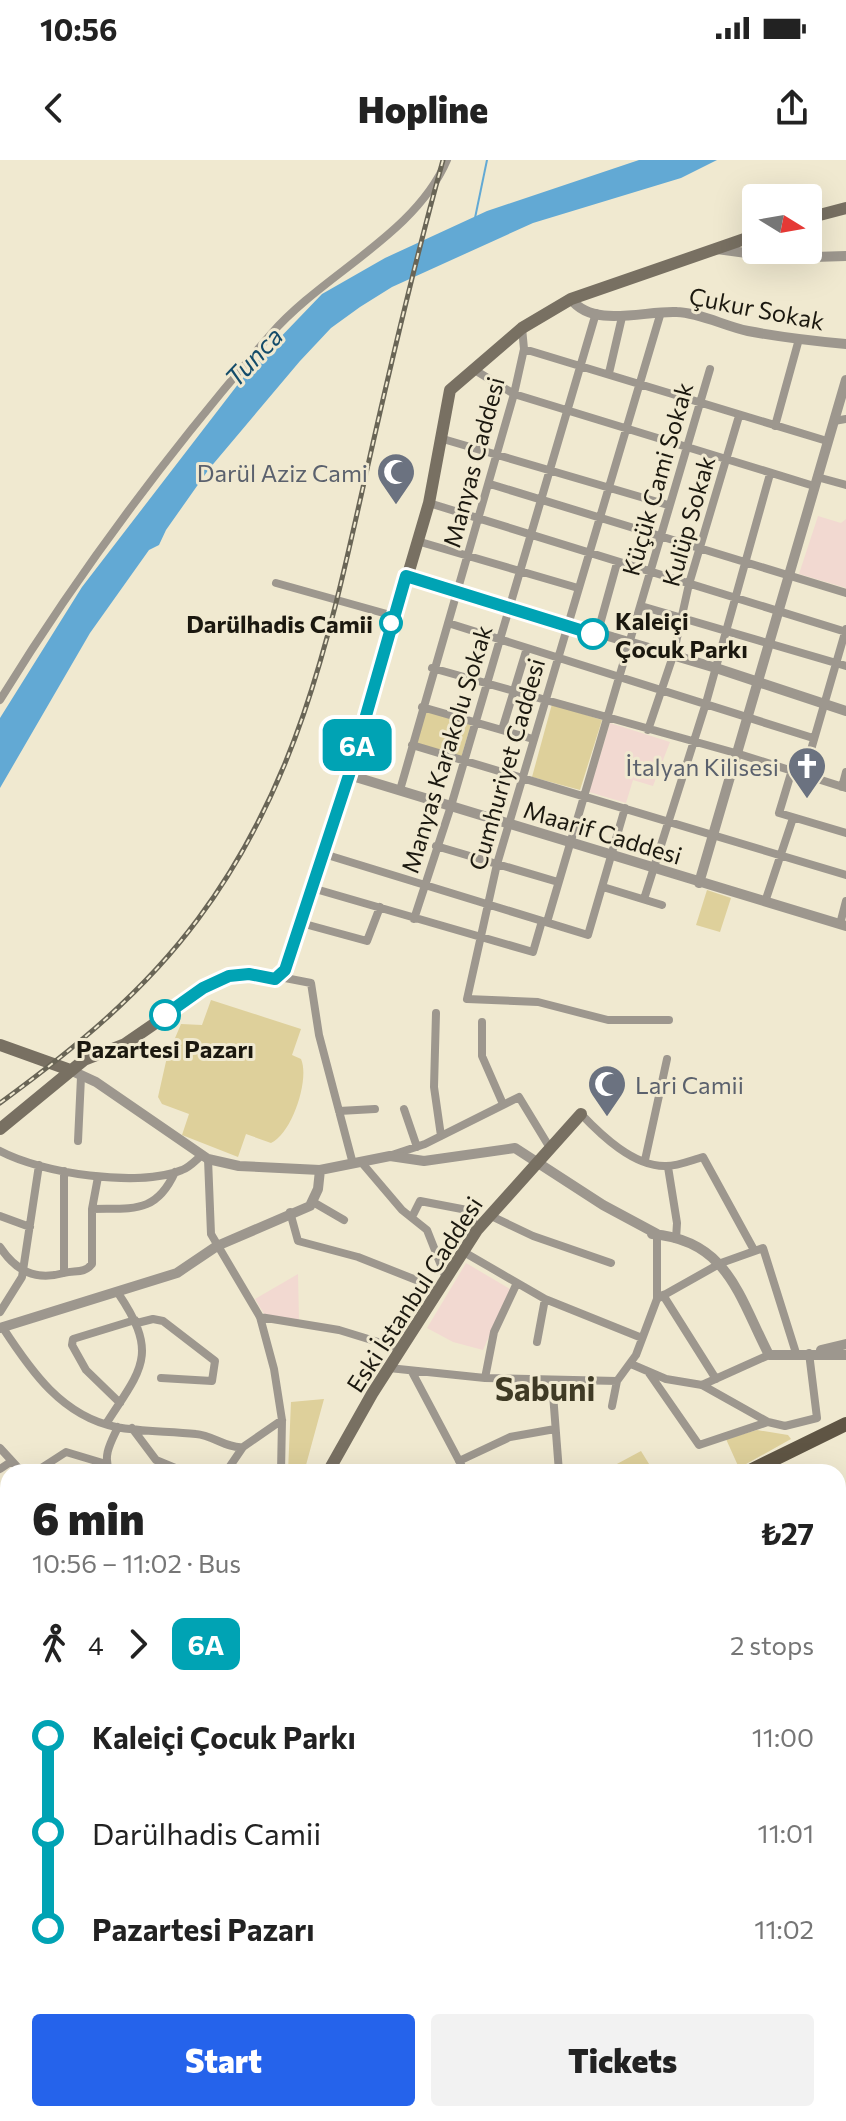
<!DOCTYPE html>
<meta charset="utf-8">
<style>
:root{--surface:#fff;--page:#f2f2f2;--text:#222;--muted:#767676;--accent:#2563eb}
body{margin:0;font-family:Commissioner,sans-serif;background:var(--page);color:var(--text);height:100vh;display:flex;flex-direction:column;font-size:30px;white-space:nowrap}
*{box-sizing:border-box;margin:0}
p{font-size:26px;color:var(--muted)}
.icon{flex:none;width:44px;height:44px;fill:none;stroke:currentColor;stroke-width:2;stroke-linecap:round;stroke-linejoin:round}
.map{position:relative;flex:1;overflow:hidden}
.sheet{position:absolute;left:0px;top:1304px;width:846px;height:658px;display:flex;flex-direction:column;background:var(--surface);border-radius:24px 24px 0 0;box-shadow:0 8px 32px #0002}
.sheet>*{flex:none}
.badge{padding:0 16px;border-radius:12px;font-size:28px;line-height:52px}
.needle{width:52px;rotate:101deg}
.controls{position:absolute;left:742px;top:24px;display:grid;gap:16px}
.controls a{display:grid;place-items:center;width:80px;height:80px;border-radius:8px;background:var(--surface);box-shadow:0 8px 32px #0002;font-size:40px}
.map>.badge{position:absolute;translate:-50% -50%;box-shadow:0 0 0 4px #fff}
.legs{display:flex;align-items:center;gap:12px;height:88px;padding:0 32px;font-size:26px}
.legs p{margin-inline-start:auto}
.head{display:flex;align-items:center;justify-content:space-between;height:136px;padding:0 32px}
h1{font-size:44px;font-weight:800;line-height:60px}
.button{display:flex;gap:16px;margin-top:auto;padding:16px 32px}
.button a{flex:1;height:92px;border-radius:8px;background:var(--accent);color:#fff;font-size:32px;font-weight:800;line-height:92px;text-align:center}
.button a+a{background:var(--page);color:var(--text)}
ul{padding:0 32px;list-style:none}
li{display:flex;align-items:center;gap:28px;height:96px;font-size:30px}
li i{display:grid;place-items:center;width:12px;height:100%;margin:0 10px;background:currentColor}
li i::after{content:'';width:20px;height:20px;margin:-10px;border:6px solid;border-radius:50%;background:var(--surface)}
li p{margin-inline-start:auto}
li:first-child i{background:linear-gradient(#0000 50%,currentColor 0)}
li:last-child i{background:linear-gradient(currentColor 50%,#0000 0)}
.status{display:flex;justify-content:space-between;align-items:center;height:56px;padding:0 40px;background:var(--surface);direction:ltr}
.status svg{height:22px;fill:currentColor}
header{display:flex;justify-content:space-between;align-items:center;height:104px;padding:0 32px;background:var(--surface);font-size:36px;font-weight:800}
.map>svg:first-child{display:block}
.education{fill:#f2d9d1}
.green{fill:#ded09b}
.water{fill:#62a9d4}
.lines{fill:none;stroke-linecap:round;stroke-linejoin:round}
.stream{stroke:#62a9d4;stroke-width:2}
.minor{stroke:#9d978e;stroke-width:8}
.tertiary{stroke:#9d978e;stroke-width:10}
.secondary{stroke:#787062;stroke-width:12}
.primary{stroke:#5f5544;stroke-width:14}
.rail-casing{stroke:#696556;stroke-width:5}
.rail{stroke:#f0e9d0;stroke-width:2;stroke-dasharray:6;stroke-linecap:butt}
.line-1-casing{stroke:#fff;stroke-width:18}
.line-1{stroke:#00a3b4;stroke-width:12}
.stop-1-dot{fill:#fff;stroke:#00a3b4;stroke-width:4}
.labels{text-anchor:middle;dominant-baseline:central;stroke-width:6;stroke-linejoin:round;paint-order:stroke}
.street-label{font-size:24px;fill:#1b180f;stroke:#f0e9d0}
.worship-label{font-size:24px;fill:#5b616d;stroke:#f0e9d0;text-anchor:end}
.stop-label{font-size:24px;font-weight:bold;fill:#1b180f;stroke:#f0e9d0;text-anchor:start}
.water-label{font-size:26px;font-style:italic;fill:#144c6a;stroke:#f0e9d0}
.district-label{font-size:32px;font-weight:bold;fill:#3f3a25;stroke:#f0e9d0}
</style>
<div class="status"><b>10:56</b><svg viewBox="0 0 49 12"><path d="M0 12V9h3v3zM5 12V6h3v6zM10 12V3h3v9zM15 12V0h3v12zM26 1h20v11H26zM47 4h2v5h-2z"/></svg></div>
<header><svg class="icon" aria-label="back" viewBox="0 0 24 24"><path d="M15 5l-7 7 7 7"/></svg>Hopline<svg class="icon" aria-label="share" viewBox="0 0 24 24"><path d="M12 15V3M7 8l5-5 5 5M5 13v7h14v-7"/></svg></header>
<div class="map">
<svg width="846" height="1961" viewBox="0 0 846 1961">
<rect width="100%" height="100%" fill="#f0e9d0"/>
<path class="education" d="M818,356L841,363L846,359V428L799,414Z
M610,563L670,582L653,626L633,620L626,643L589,632Z
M466,1103L510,1129L483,1190L453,1182L427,1168Z
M298,1114L299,1160L266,1157L255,1139Z"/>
<path class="green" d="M552,544L602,560L580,630L532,617Z
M424,550L471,564L461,598L414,584Z
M707,730L731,738L720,772L696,765Z
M211,840L301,869L292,895L301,899C310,919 292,974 271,983L246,974L238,997L182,975L189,954L162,944L158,937L167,897L181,864L202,865Z
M324,1239L306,1305L322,1312H288L291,1242Z
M757,1270L788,1275L791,1279L739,1308L726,1279Z
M641,1291L654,1312H602Z"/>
<path class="water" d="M639,0H717L681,18L533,63L392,127L360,147L331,168L300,201L209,309L166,370L159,385L149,390L90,473L0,628V558L82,427L249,210L322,134L385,98L487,51Z"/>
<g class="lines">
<path class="stream" d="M475,58L487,0"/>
<path class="minor" d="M661,152L497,704L467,839L538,842L608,860H669
M524,189L827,281
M473,209L514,234L814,326
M609,213L622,157
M834,261L846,259
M775,266L799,179
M443,279L668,345
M817,317L846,325
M490,324L846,433
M429,343L846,472
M417,381L578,428
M276,423L394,456
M641,446L846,506
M448,463L813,578
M597,475L617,403
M432,508L739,594L846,628
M0,540C80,410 172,288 271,174C324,113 415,75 447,0
M422,547L533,579
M502,570L527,488
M648,570L673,496L689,424L739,256
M412,585L846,715
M792,610L779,653L846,673
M804,614L846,469
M842,627L846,612
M400,630L514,234L524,189L522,168
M436,686L558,722
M324,694L588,775L625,648
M603,727L662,745
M312,728L533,792L542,761
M644,739L706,543L770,314
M765,742L793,658
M414,759L451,646L596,153
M547,762L710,209
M301,763L367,781L380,747
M840,764L846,741
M280,817L311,823L319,875L353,1004
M436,853L434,927L441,976
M482,862V896L503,944
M404,949L417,987
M339,951L375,949
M581,954C601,975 634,1007 666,1006C678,1006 692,1000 703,997L754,1090
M78,981L81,917
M0,991C41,1013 138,1028 182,1010C189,1008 196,1000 202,995
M392,995L425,984L519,937L550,988
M208,999L211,1074L260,1157L274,1209L282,1260L281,1312
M645,1000L667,899
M362,1003L402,1050L427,1070L446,1118
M668,1007L677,1063L676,1079
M64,1011V1113
M313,1042L344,1060
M92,1049C133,1048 156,1054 175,1012
M290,1052L298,1081L358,1097L439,1129
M489,1055L533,1076L611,1103
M0,1056L30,1067
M412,1057L420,1041L467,1050L477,1070
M0,1087C16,1111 35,1121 64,1113C75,1110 84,1114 92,1104V1049L98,1017
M462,1091L545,1139L642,1178
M663,1135L716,1219
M657,1139L721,1103L763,1088L796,1193
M0,1152L22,1117L39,1005
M260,1157L339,1170L401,1189
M137,1163L153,1159L163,1161L215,1201L212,1221L161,1218
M3,1168C31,1211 62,1256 116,1267C142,1272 170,1271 196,1274C212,1275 228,1289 243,1287
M537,1182L545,1139
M631,1204L666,1219L702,1225L768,1262L785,1266L817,1258L809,1193
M389,1208L485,1218L617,1221L636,1195L657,1139V1074
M412,1212L465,1312
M649,1213L699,1285L768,1262
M485,1218L494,1172L516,1125
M552,1221L559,1312
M702,1225L769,1195
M120,1243L86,1210L72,1185L73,1179L135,1160
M612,1246L617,1221
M106,1264C141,1209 160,1195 118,1133
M132,1268L156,1300L185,1312
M243,1287L282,1260
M0,1288L22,1312
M459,1301L510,1277L555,1269
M0,1309L12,1301
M35,1312L66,1292L106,1304
M110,1312C102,1296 111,1282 118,1267
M226,1312L243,1287
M0,1364L8,1370
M0,1431L1,1432
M838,1490L846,1479
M838,1572L846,1574
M0,1595L8,1585
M0,1640L8,1645
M838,1721L846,1722
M0,1759L8,1763
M0,1816L8,1821
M0,1854L8,1860
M838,1903H846
M838,1951H846
M29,1954L40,1961
M142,1954L153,1961
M203,1954L208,1961
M243,1954L246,1961
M326,1954L330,1961
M415,1954L423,1961
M498,1954L505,1961
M555,1954L563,1961
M614,1954L621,1961
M703,1954L711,1961
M753,1954L758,1959L771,1954
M689,1960L696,1954
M72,1961L77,1954
M270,1961L289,1954
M385,1961L394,1954
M429,1961L435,1954
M580,1961L588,1954"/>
<path class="tertiary" d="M717,89L782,98L846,96
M571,139C593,169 646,150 677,152C701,153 724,166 748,171C780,177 813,181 846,184
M406,416L716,508L846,551
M349,615L846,766
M699,723L846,220
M70,910L96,922L208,999L239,1006L320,1010L390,996L424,1001L515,988L603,1045L657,1074
M652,1074C728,1080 739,1137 769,1195H846
M0,1168L177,1113L217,1086L310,1046L318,1029L320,1010
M821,1190L846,1184
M838,1363L846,1360
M0,1491L8,1495"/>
<path class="secondary" d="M808,58L846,48
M0,885L70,910
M0,969L84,900L125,884L218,820L239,814L275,819L285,810L349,615L429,343L450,230L522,168L571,139L756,75
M328,1312L372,1234L477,1070L581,954
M0,1709L8,1712
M838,1796L846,1786
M838,1825L846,1803
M0,1903L8,1894
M828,1954L829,1961"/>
<path class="primary" d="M748,1312L846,1264
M0,1925L8,1918
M0,1939L8,1932"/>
<defs>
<path id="rail" d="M0,943C74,889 143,833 198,759C301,621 331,469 368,305C391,203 415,101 443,0"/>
</defs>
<use href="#rail" class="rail-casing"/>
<use href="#rail" class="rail"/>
</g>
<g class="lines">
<defs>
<path id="line-1" d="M165,855L203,828L229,816L249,814L275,819L285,810L349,615L406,416L593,474"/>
</defs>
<use href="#line-1" class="line-1-casing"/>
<use href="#line-1" class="line-1"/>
</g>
<defs>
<symbol id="mosque-pin" viewBox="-11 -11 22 30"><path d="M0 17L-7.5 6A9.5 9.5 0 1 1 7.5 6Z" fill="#6b7280" stroke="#f0e9d0"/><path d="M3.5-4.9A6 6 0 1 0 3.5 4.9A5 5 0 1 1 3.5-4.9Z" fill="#fff"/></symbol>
<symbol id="church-pin" viewBox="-11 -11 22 30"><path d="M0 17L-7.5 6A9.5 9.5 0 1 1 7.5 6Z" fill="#6b7280" stroke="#f0e9d0"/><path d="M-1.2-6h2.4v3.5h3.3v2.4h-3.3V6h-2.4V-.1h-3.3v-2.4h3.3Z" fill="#fff"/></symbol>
</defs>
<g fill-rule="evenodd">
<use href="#mosque-pin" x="374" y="290" width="44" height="60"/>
<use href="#church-pin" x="785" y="584" width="44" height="60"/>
<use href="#mosque-pin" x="585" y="902" width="44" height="60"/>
</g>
<g class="stop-1-dot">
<circle cx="391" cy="463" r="10"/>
<circle cx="593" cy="474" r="14"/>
<circle cx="165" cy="855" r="14"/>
</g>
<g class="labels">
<g class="street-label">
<text transform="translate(757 148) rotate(11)">Çukur Sokak</text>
<text transform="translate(473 302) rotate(-75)">Manyas Caddesi</text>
<text transform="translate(657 319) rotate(-74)">Küçük Cami Sokak</text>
<text transform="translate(688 361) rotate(-74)">Kulüp Sokak</text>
<text transform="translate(446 589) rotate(-73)">Manyas Karakolu Sokak</text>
<text transform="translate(506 604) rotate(-74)">Cumhuriyet Caddesi</text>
<text transform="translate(603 672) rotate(17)">Maarif Caddesi</text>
<text transform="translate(414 1134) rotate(-57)">Eski İstanbul Caddesi</text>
</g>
<g class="worship-label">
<text x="368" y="312">Darül Aziz Cami</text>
<text x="779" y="606">İtalyan Kilisesi</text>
<text x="635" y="924" text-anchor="start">Lari Camii</text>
</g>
<g class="stop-label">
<text x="615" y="460">Kaleiçi<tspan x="615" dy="28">Çocuk Parkı</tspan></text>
<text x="373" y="463" text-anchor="end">Darülhadis Camii</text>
<text x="165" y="888" text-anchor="middle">Pazartesi Pazarı</text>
</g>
<g class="water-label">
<text transform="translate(253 196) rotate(-47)">Tunca</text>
</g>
<g class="district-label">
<text x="545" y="1228">Sabuni</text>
</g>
</g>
</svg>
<div class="controls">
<a><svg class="needle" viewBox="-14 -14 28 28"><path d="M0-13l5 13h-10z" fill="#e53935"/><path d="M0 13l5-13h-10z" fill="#767676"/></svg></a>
</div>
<b class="badge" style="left:357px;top:585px;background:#00a3b4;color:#fff">6A</b>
<section class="sheet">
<div class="head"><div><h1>6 min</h1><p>10:56 – 11:02 · Bus</p></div><b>₺27</b></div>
<div class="legs"><svg class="icon" aria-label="walk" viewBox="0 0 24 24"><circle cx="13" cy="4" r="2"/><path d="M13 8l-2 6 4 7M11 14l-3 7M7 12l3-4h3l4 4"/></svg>4<svg class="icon" aria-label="forward" viewBox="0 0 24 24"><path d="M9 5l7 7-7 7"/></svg><b class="badge" style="background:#00a3b4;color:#fff">6A</b><p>2 stops</p></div>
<ul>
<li><i style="color:#00a3b4"></i><b>Kaleiçi Çocuk Parkı</b><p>11:00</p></li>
<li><i style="color:#00a3b4"></i><span>Darülhadis Camii</span><p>11:01</p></li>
<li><i style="color:#00a3b4"></i><b>Pazartesi Pazarı</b><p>11:02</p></li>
</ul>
<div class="button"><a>Start</a><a>Tickets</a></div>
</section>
</div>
